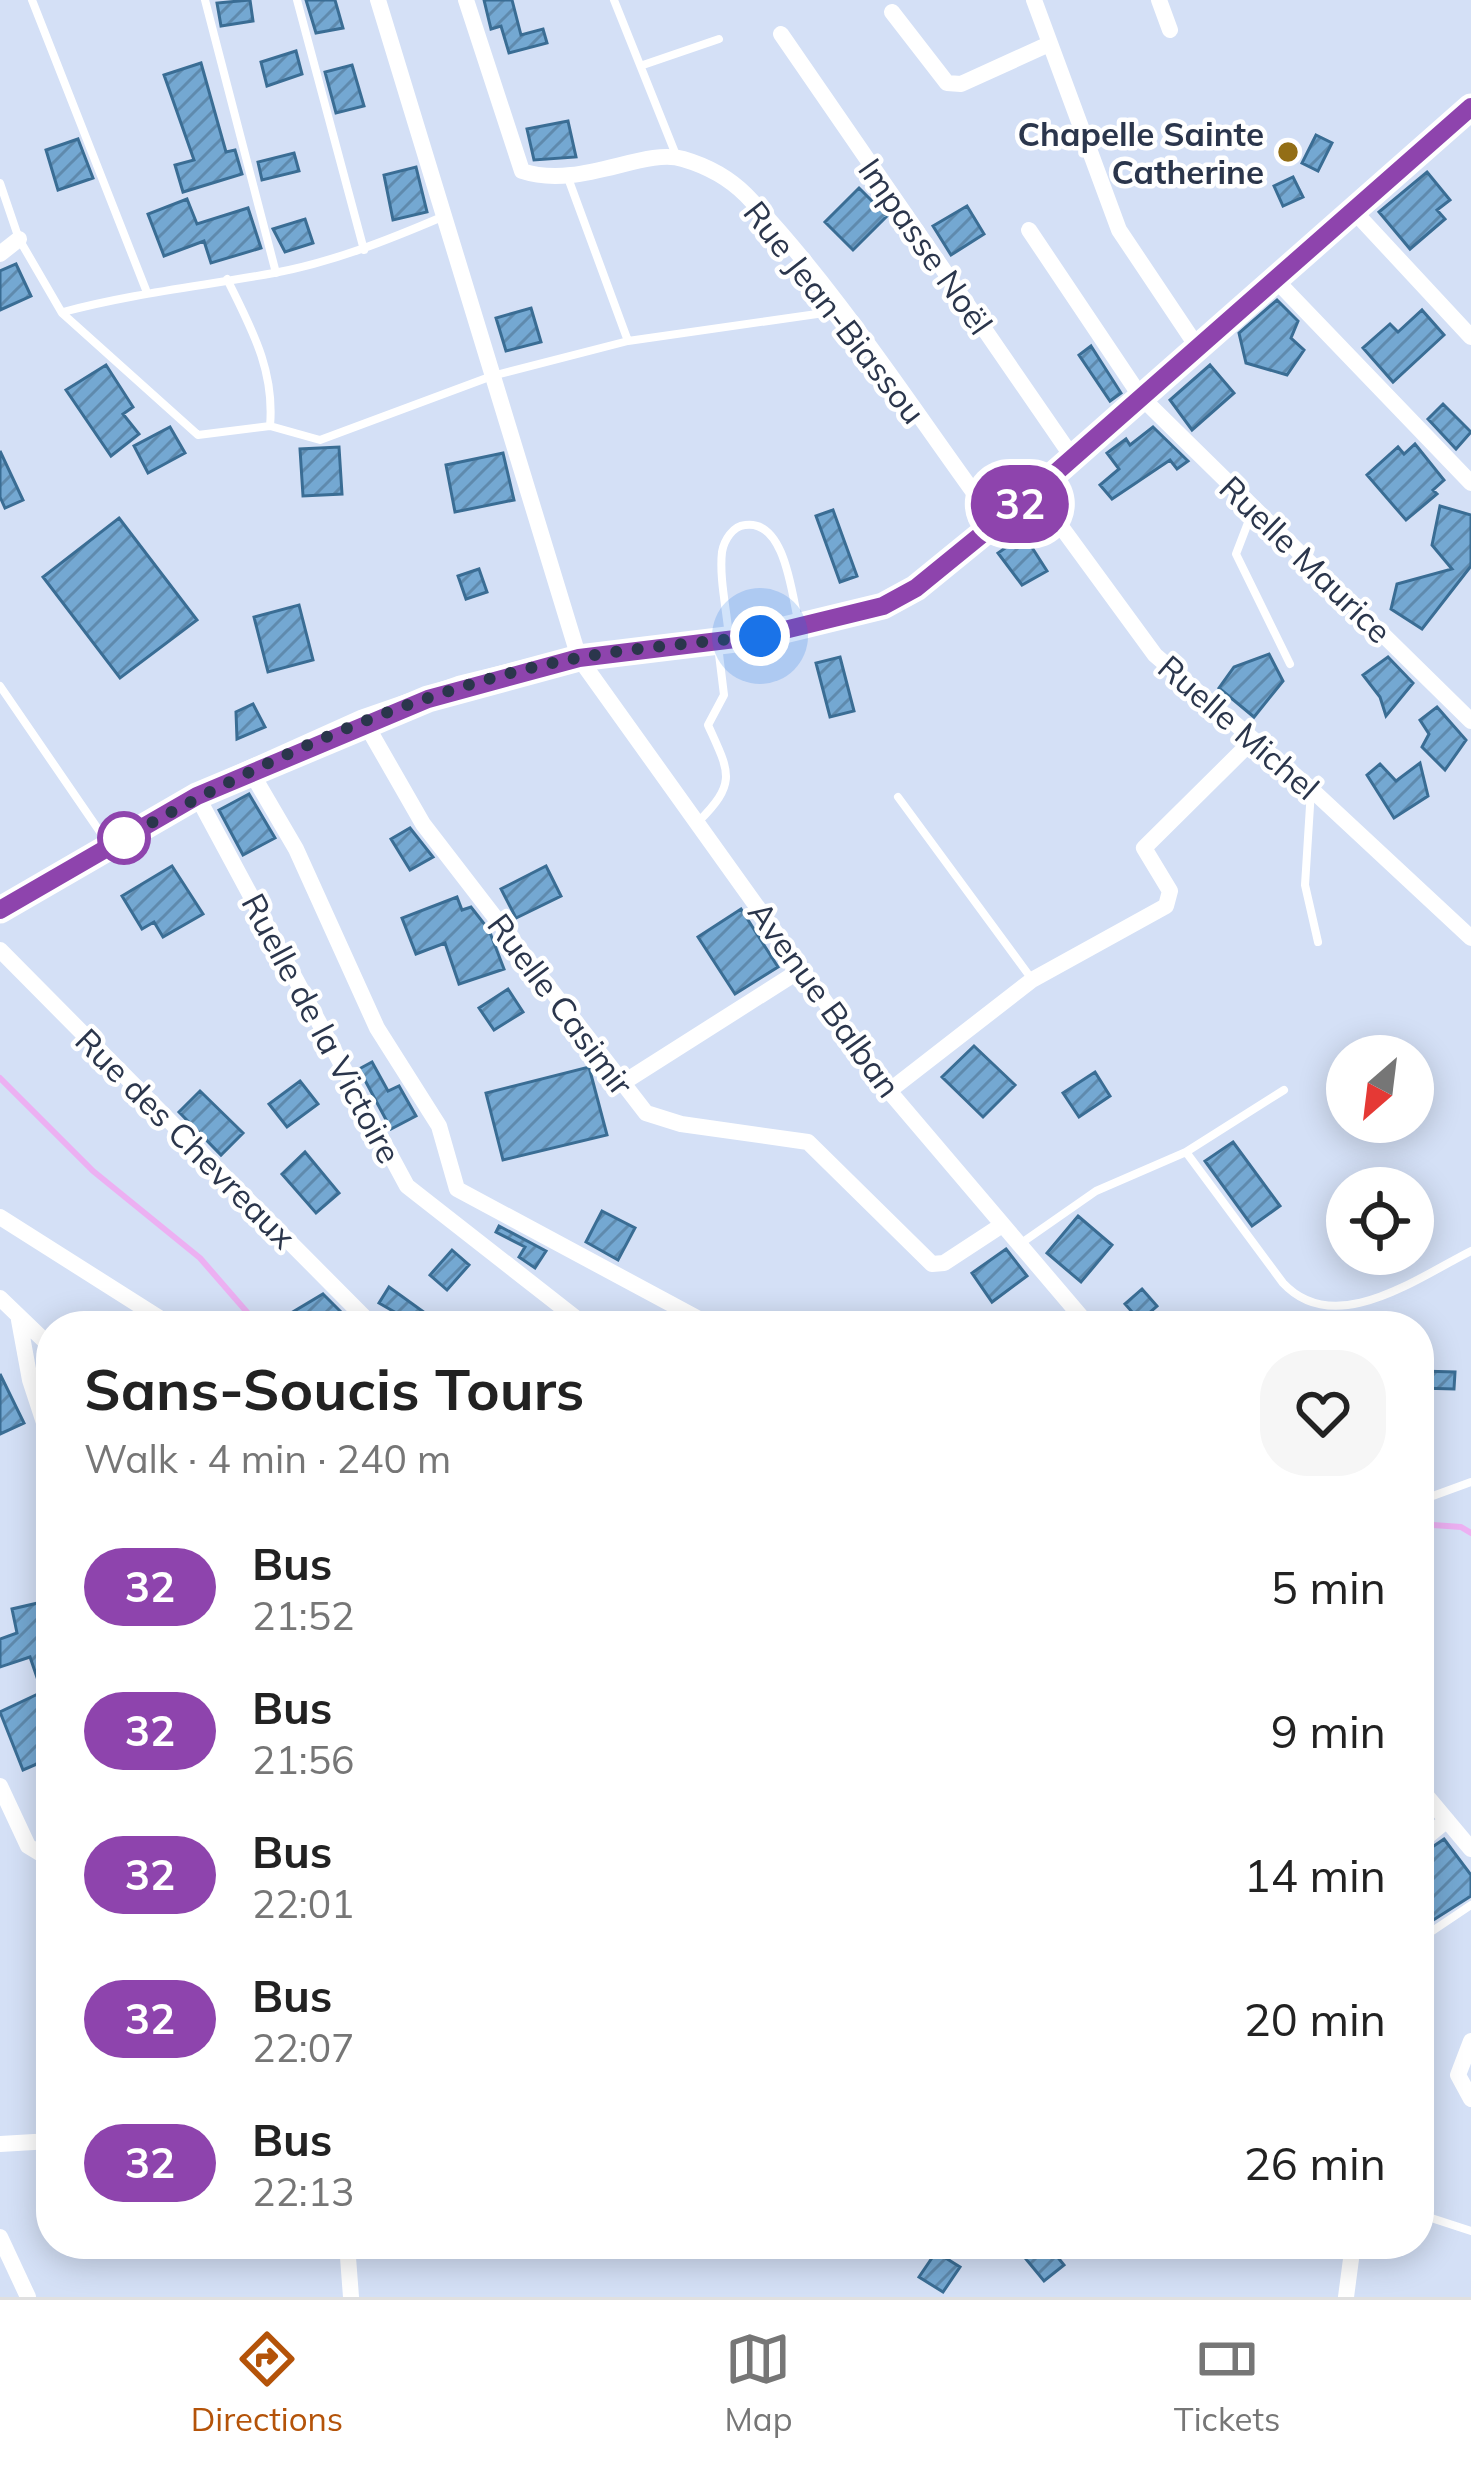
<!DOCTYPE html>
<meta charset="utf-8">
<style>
:root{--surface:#fff;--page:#f6f6f6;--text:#222;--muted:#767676;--line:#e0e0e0;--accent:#b45309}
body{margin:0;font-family:Mulish,sans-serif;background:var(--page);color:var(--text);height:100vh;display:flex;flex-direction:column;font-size:45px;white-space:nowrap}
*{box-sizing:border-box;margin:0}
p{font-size:39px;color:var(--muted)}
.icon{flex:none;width:66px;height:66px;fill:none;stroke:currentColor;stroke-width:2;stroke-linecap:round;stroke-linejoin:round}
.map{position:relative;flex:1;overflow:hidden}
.panel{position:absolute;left:36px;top:1311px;width:1398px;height:948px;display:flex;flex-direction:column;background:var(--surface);border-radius:48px;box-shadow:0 6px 30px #0003}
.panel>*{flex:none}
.badge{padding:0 24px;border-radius:39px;font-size:42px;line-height:78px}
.needle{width:78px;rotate:208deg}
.buttons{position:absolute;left:1326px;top:1035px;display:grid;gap:24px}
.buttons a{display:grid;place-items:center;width:108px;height:108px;border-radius:50%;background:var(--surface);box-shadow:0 6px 30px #0003;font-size:60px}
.you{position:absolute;width:60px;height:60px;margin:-30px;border:9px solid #fff;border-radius:50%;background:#1a73e8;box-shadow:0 0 0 18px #1a73e833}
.map>.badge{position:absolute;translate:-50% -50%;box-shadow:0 0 0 6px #fff}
.round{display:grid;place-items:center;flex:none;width:126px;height:126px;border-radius:48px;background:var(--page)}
.headline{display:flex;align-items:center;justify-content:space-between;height:204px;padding:0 48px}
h1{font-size:57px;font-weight:700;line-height:90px}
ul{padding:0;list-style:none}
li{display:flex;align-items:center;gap:36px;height:144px;padding:0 48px}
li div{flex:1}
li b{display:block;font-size:45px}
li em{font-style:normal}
li .badge{min-width:132px;font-weight:700;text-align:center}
.dock{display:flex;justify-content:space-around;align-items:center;height:168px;border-top:3px solid var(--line);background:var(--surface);font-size:33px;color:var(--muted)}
.dock a{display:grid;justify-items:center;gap:6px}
.dock .active{color:var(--accent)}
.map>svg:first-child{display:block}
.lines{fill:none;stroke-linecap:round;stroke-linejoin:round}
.stream{stroke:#ecb0f2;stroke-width:6}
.building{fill:url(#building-hatch);stroke:#3a6d94;stroke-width:3}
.lane{stroke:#fff;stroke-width:8}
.street{stroke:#fff;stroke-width:16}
.primary{stroke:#fff;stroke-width:24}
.line-casing{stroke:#fff;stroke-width:27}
.line{stroke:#8e44ad;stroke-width:18}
.walk{stroke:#2b364c;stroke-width:12;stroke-dasharray:0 21.6}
.poi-dot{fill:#936e16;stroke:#fff;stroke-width:4.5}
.stop-dot{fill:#fff;stroke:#8e44ad;stroke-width:6}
.labels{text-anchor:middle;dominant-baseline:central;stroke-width:9;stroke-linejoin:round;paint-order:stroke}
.poi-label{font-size:33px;font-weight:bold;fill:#2b364c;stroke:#fff;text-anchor:end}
.street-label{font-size:33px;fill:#2b364c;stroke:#fff}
</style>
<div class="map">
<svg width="1471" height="2297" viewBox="0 0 1471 2297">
<defs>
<pattern id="building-hatch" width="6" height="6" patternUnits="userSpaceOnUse" patternTransform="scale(3)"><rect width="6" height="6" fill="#74a8d2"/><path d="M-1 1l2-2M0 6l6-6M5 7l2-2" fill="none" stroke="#5f8aad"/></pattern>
</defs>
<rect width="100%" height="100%" fill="#d4e0f6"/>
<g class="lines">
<path class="stream" d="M0,1078L93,1171L200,1258L259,1326
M1419,1524L1461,1527L1471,1533"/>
</g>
<path class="building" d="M250,0L253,21L221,26L217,3Z
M306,0H335L343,28L316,33Z
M484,0H512L521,35L543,29L547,43L509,53L501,26L491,29Z
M296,51L302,74L267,86L261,62Z
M201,63L226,152L235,150L242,174L183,192L175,165L194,160L164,75Z
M352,65L364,106L336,113L325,72Z
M568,121L576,157L534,160L527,129Z
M1316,135L1332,143L1318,171L1302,163Z
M78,139L93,178L58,190L46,150Z
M294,153L299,171L262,180L258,162Z
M416,167L427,212L393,220L384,175Z
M1427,172L1450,200L1437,210L1445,219L1410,249L1379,212Z
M1293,177L1303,197L1283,206L1274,186Z
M859,188L887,216L853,250L825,222Z
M187,199L197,224L248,208L261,248L211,263L204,241L164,256L148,214Z
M967,206L984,234L951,255L933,226Z
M305,219L313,243L285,252L273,229Z
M16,264L31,296L0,310V271Z
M1277,300L1298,321L1291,338L1304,350L1287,375L1246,363L1239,333Z
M531,308L541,342L506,351L496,318Z
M1422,310L1444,335L1393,382L1363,348L1390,324L1398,332Z
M1091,346L1121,393L1110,401L1079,355Z
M106,365L133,407L123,414L139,434L111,456L66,390Z
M1210,365L1234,393L1192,430L1170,400Z
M1443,404L1471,432L1456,449L1428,419Z
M170,427L185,453L148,473L134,446Z
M1153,427L1188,461L1177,469L1170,460L1112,499L1100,485L1119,469L1107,453L1126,439L1130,445Z
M1415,444L1444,480L1433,490L1437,494L1406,520L1367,475L1398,447L1404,454Z
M339,447L342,494L303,496L300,449Z
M0,451L23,500L5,508L0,497Z
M503,453L514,500L455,512L446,465Z
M1440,506L1471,515V566L1422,629L1391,609L1397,584L1452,569L1432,545Z
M833,510L857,576L840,582L816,516Z
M119,518L197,620L120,678L43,577Z
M1024,535L1047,571L1022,585L998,553Z
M479,569L487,592L466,599L458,576Z
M299,605L313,660L268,672L254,617Z
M1269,654L1283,681L1254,717L1219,688L1234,667Z
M840,657L854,711L830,717L816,663Z
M1388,657L1413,683L1386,716L1380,697L1363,675Z
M253,704L265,727L237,739L236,712Z
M1437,707L1466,740L1445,770L1422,747L1429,734L1420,720Z
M1420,763L1428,796L1394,818L1367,775L1380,764L1396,781Z
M249,794L275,838L243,855L219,810Z
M410,828L433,857L410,870L391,839Z
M172,866L203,914L163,937L154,922L142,929L122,896Z
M546,866L561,896L516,918L501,889Z
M457,897L462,910L471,907L489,930L504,969L459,984L445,943L416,954L402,918Z
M741,909L778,967L735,994L698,937Z
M508,989L523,1012L494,1030L479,1008Z
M974,1046L1015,1085L983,1117L942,1077Z
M372,1062L388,1091L399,1086L416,1116L391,1129L359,1069Z
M589,1067L607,1135L503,1160L486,1093Z
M1095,1072L1110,1096L1079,1117L1063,1093Z
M300,1081L318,1104L287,1127L269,1104Z
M200,1091L243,1133L221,1155L179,1112Z
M1233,1142L1280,1206L1252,1226L1205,1161Z
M305,1152L339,1193L316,1213L282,1174Z
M602,1211L635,1228L618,1260L586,1242Z
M1078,1216L1112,1245L1081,1282L1047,1253Z
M499,1226L546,1251L535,1268L519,1257L525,1247L496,1232Z
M1006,1249L1027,1276L992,1302L972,1273Z
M452,1250L469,1265L447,1290L430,1275Z
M389,1287L443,1326H391L398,1314L379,1303Z
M1142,1289L1157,1306L1140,1321L1125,1304Z
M323,1294L342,1313L333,1319L340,1326H292L286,1316Z
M1419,1371L1455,1372L1454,1389L1419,1388Z
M0,1374L24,1423L0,1434Z
M51,1600V1758L23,1770L0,1712L42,1692L30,1657L0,1667V1639L17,1633L12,1609Z
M1444,1839L1471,1875V1896L1427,1924L1419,1913V1856Z
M1047,2244L1064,2265L1044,2281L1026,2259Z
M936,2252L960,2267L943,2292L919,2277Z"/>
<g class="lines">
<path class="lane" d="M32,0L146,290
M205,0L276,273
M297,0L364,250
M614,0L676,155
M643,65L719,39
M0,183L19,239L62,313L198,435L270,426L320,440L492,376L628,341L568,178
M227,279C251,328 275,370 270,426
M63,312C134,293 203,286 274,273C333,262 388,240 442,217
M628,341L838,311
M1254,507L1236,554L1290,664
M729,638C727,611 719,578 722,552C724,540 733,526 745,525C786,519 792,597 799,625
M0,686L109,845
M1311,790L1305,885L1318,942
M898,797L1031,978
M699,821C738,782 729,772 708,725L724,695L718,646
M1186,1152L1284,1090
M1020,1244L1096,1191L1186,1152L1283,1283C1335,1339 1417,1278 1471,1251
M1419,1501L1471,1482
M1419,1940L1471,1905
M1419,2214L1471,2231"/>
<path class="street" d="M378,0L579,658L889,1091L1089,1326
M466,0L522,171C580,190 644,147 683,159C707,166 729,178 746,195C837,289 918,418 996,523
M1034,0L1119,230L1196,345
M1159,0L1170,30
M892,12L947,83L961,84L1049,44
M781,34L1073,458
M1351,208L1471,337
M1029,230L1141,397L1471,721
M0,254L19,239
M1273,277L1471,483
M1035,491L1155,655L1311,789L1471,938
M364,721L423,824L646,1113L681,1124L808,1142L932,1264L944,1263L1002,1225
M251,772L296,849L377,1028L439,1126L457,1189L712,1326
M197,796L407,1186L586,1326
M0,950L373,1326
M621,1084L802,969
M889,1091L1032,980L1166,906L1170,891L1144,848L1253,740
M0,1217L172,1326
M0,1298L51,1347
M19,1320L30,1380L51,1444
M0,1786L28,1846L51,1860
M1419,1787L1471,1849
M1419,1843L1447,1820
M1471,2041L1458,2075L1471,2099
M0,2144L51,2141
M0,2237L28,2297
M347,2244L351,2297
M1346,2297L1353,2244"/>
<path class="primary" d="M0,910L197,796L364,721L459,688L579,658L760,636L883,606L917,588L1035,491L1471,107"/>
</g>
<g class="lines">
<defs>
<path id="line" d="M0,910L197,796L428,699L579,658L760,636L883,606L916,588L1035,491L1471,107"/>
</defs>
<use href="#line" class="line-casing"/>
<use href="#line" class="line"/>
<path class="walk" d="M124,838L110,846C256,763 411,690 577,658C636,647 699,643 760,636"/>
</g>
<circle class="poi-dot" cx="1288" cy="152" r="12"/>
<circle class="stop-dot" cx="124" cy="838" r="24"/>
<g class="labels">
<g class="poi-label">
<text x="1264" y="133">Chapelle Sainte<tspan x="1264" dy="38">Catherine</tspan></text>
</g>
<g class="street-label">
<text transform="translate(926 246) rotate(55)">Impasse Noël</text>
<text transform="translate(835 312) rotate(52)">Rue Jean-Biassou</text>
<text transform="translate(1306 559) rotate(44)">Ruelle Maurice</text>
<text transform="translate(1239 727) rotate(41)">Ruelle Michel</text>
<text transform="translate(825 999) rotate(54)">Avenue Balban</text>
<text transform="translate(561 1004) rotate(53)">Ruelle Casimir</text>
<text transform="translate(322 1028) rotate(62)">Ruelle de la Victoire</text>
<text transform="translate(186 1138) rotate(45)">Rue des Chevreaux</text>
</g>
</g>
</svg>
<div class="buttons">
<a><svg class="needle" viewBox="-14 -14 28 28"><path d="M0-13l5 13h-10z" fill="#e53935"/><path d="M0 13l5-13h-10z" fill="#767676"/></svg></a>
<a><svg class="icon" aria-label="locate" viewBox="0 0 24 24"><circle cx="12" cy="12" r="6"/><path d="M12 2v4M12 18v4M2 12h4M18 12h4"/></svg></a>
</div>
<div class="you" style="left:760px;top:636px"></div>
<b class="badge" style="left:1020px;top:504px;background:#8e44ad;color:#fff">32</b>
<section class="panel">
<div class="headline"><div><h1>Sans-Soucis Tours</h1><p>Walk · 4 min · 240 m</p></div><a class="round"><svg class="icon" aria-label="heart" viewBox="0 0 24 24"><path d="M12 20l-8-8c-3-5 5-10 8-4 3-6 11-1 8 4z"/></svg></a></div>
<ul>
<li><span class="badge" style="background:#8e44ad;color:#fff">32</span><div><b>Bus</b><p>21:52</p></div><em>5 min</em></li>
<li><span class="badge" style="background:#8e44ad;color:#fff">32</span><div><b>Bus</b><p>21:56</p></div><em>9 min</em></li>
<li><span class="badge" style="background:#8e44ad;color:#fff">32</span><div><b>Bus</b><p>22:01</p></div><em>14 min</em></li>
<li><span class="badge" style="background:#8e44ad;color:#fff">32</span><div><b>Bus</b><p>22:07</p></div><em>20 min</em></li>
<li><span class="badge" style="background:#8e44ad;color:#fff">32</span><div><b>Bus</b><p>22:13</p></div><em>26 min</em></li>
</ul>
</section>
</div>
<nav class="dock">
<a class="active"><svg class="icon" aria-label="directions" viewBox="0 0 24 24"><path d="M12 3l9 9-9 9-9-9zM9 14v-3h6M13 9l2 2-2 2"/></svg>Directions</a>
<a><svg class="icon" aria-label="map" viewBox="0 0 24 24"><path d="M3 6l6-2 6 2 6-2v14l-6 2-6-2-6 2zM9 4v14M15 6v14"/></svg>Map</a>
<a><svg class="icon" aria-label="tickets" viewBox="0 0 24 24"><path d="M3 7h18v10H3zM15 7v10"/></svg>Tickets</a>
</nav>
